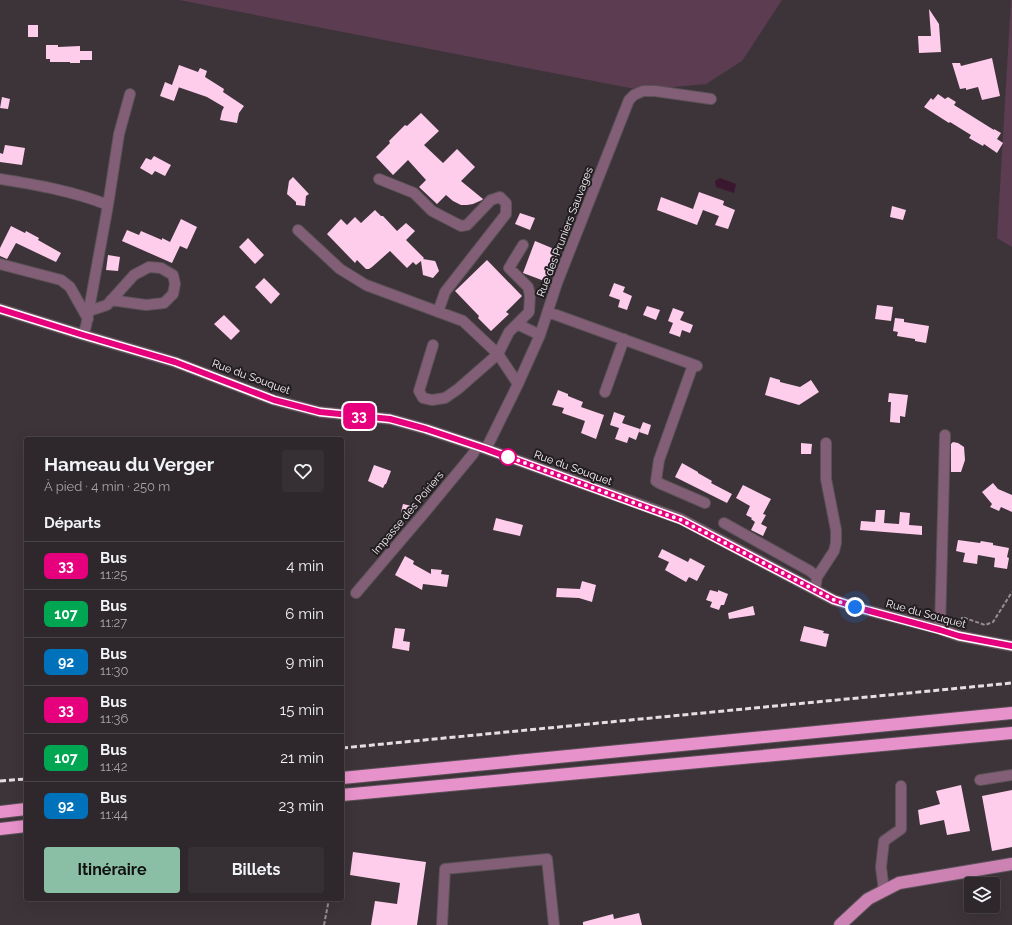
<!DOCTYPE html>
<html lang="fr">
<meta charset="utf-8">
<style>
:root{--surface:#2e272c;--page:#362f34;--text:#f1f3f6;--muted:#a7a5a9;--line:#494448;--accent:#8abfa5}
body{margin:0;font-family:Raleway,sans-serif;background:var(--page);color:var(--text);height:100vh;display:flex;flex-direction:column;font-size:15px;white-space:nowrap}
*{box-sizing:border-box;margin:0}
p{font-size:13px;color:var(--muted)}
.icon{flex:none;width:22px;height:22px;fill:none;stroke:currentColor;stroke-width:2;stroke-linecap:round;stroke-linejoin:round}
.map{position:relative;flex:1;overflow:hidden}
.side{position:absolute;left:24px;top:437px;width:320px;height:464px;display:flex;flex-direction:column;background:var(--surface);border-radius:4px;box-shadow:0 4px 16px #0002,0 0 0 1px var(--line)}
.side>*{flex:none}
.badge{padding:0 8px;border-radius:6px;font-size:14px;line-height:26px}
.controls{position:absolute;left:964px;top:877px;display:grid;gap:8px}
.controls a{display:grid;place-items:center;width:36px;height:36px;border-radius:4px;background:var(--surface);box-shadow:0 4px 16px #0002,0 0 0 1px var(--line);font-size:20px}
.you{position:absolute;width:20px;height:20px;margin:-10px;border:3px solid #fff;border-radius:50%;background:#1a73e8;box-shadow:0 0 0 6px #1a73e833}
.map>.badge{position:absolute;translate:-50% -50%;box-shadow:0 0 0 2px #fff}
h2{padding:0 20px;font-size:15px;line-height:36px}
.round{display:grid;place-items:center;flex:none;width:42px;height:42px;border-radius:4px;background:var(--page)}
.head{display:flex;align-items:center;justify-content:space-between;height:68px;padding:0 20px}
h1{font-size:19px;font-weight:700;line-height:30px}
.primary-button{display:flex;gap:8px;margin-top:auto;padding:8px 20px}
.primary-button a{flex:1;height:46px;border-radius:4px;background:var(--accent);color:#111;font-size:16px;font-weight:700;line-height:46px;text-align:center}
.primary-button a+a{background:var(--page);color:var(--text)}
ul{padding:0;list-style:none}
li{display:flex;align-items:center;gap:12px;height:48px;padding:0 20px;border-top:1px solid var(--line)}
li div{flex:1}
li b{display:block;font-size:15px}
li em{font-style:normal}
li .badge{min-width:44px;font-weight:700;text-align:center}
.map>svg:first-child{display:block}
.green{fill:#5b3c51}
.water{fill:#3a172f}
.building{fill:#fecdec}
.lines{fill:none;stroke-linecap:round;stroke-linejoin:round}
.minor-casing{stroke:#5b5258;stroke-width:12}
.major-casing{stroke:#5b5258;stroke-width:14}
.highway-casing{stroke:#5b5258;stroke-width:14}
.path{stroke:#968e93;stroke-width:2;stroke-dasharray:4 2;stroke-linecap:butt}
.minor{stroke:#825f76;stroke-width:10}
.major{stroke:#cc83b3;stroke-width:12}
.highway{stroke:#e892cb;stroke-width:12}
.rail{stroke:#e4dde1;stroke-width:3;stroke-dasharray:6 3;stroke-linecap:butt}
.line-casing{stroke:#fff;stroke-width:9}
.line{stroke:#e6007e;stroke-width:6}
.walk{stroke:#f9f2f6;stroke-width:4;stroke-dasharray:0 7.2}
.stop-dot{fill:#fff;stroke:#e6007e;stroke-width:2}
.labels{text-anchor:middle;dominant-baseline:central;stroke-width:4;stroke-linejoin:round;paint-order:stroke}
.street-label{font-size:11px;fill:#f9f2f6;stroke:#211d20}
</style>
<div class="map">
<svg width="1012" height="925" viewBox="0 0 1012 925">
<rect width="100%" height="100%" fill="#3d343a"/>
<path class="green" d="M179,0H782L742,61L706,84L640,90Z
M1011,0H1012V247L997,238Z"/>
<path class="water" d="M720,178L736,184L734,193L716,187L715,181Z"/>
<path class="building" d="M929,9L939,24L941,52L919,53L918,36H931Z
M28,25H38V37H28Z
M46,45H58V47L80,46V51H92V60H80V63H70V62H50V59H46Z
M992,58L1000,96L982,100L978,87L966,90V88L960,89L952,63H960L961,66Z
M179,65L198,72L200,68L207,71L205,77L224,89L223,92L244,106L239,113L237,123L220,120L222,111L224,107L207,97L178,87H179L174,101L160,96L165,82L172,85Z
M938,94L945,99L948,97L956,102L954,105L994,130V129L1001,133L997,139L1003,143L997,153L984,144L983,146L969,138L971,135L950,122L949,123L924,107L931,98L933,100Z
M2,97L10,99L8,109L0,108Z
M421,113L439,131L424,145L443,163L457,149L475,167L461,181L483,199L482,200L473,204L467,205H461L453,201L446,195L437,204L419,187L426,180L408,160L393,175L376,157L390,143L389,141L405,125L407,126Z
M5,145L25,148L22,165L0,162V153L3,154Z
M154,156L171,165L165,176L155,171L152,175L140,168L146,158L151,160Z
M293,177L309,194L306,196L305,206L296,205V202L287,194L289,181Z
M699,192L724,201L723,205L735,210L728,229L715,225L719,216L703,210L697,225L657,210L661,197L693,209Z
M892,206L906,210L903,220L890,217Z
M375,210L381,216H383L397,231L406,223L415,231L406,240L424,258L423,259L435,261L436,263L439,271L433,278L423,275L421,261L416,265L413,262L407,268L390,251L372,267L369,269H366L357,260L355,263L327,234L341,219L347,225L355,217L361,223Z
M520,213L535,218L530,230L515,224Z
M181,219L197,227L187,249L180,246L172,263L122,241L127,230L139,235L141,231L162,240V238L170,242Z
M11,226L25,233L26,231L39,238L38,240L61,253L56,262L16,243L7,259L0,256V248Z
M248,238L264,255L255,264L239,247Z
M535,241L559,251L547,282L523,273Z
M108,255L120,257L118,271L106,270Z
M487,260L522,296L506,312L509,314L491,331L478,318L479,316L455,291Z
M264,278L280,294L271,304L255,287Z
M614,283L625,287L623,292L632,296L627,310L618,307L620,300L609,296Z
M877,305L893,307L891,321L875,319Z
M647,306L660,310L656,320L643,315Z
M673,308L684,312L680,320L693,325L690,333L682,330L680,337L669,333L673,323L668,321Z
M224,315L240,331L231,340L214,324Z
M895,318L904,319V322L929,326L926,343L915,341V339L897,336L898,332L893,331Z
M770,377L780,380V382L800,387L811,380L819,392L799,405L765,395Z
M558,390L568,394V396L583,402L581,407L604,415L596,439L581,433L585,421L562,413L564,408L552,405Z
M889,393L908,395L905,417L900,416V423L890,422L891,402H888Z
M614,412L625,416L622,423L640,429L636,440L629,437L627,443L615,439L619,428L610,425Z
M643,422L651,425L648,435L639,432Z
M953,442L958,443L964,447L965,460L961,472H951V444Z
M801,443L812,444L811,454H801Z
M682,463L698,472V473L712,481L711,483L732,494L727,503L675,477Z
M374,465L391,471L386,484H385L383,488L368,481Z
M993,483L998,489L1012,495V512L1001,507L999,511L990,507L992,504L982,492Z
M743,485L771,499L763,514L766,515L761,524L767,527L763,536L751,530L755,522L751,519L752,518L746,515L750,506L736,498Z
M403,504L412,506L410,515L401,512Z
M876,510H885L884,523L899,524L900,512L910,513L909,525L922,526V535L860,530L861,521L875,522Z
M496,518L523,525L520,536L493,530Z
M958,540L980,543L981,541L993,543V545L1009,548L1007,557L1009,558L1007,569L994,567L995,558L978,555L977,564L963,562L965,553L956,551Z
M662,549L688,562L690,558L705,566L697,581L689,577L686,582L665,570L669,562L658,557Z
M405,556L414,561L413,564L431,574V569L442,570L441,574L449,575L447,587L423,584L422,590L395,575Z
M582,581L596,585L592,602L579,598L556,597L557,588L580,589Z
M710,590L718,592V590L728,594L724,605H721L719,610L710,607L712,602L706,600Z
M753,606L755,615L729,619L728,613Z
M804,626L824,631L823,633L829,634L826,647L800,641Z
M395,628L405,629L403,641L410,642L409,651L392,648Z
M961,785L970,831L947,835L944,820L920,825L918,810L940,804L936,791Z
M1012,790V847L992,851L982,796Z
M353,852L426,862L417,925H371L375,901L397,904L400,883L350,875Z
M639,913L642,925H583V922L613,914L614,919Z"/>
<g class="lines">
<defs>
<path id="minor" d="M0,179C37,185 73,191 108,205
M379,179L414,193L432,211L461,226L467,225L491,200L500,197L506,203V214L445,292L438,312
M298,230L340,269L366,285L463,321L498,354L518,384
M0,264L61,280L70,287L88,319
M0,309L83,335L175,362L274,400L320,412L390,419L426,429L486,449L681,519L815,590L834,600L866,610L940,629L959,636L1012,646
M89,311L107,305L134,275L149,267L161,268L173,275L175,284L173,294L164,303L146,305L111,300
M548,312L697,366
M517,324L540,335
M83,335L86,326L108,205L119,134L130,94
M433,345L419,391L423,398L432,400L445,398L458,389L498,354L509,332L529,312L530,295L528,287L509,268L523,245
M693,365L659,460L656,481L661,484L705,503
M605,392L624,339
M486,449L518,384L540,335L557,283L629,100L634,95L643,91H655L711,99
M724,523L810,571L817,577
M815,590L817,577L834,551L836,543V530L826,479V443
M356,593L425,512L473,454L477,446
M940,629L945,435
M980,780L1012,775
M884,891L881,867L884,841L901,829V786
M442,925L445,869L547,859L554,925"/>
<path id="major" d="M840,925L868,899L899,883L1012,864"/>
<path id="highway" d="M342,778L1012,713
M342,795L1012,733
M0,812L26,809
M0,829L26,826"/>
</defs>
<use href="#minor" class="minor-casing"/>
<use href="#major" class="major-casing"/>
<use href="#highway" class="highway-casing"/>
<path class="path" d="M961,627L962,617L985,625L993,622L1012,592
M324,925L329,899"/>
<use href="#minor" class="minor"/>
<use href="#major" class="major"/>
<use href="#highway" class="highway"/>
<path class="rail" d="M342,748L1012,683
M0,781L26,779"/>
</g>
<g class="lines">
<defs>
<path id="line" d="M0,309L83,335L175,362L274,400L320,412L390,419L426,429L486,449L681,520L815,590L834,600L866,610L940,630L959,636L1012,646"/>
</defs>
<use href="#line" class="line-casing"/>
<use href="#line" class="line"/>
<path class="walk" d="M508,457L503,455L681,520L815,590L834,600L855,607"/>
</g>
<circle class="stop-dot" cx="508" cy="457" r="8"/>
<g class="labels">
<g class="street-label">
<text transform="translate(565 232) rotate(-69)">Rue des Pruniers Sauvages</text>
<text transform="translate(251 377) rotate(20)">Rue du Souquet</text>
<text transform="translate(573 468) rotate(20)">Rue du Souquet</text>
<text transform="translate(408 513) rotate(-50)">Impasse des Poiriers</text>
<text transform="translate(926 614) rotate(15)">Rue du Souquet</text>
</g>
</g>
</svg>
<div class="controls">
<a><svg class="icon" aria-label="layers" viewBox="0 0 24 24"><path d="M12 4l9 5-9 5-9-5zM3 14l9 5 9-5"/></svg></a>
</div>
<div class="you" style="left:855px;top:607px"></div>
<b class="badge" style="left:359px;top:416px;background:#e6007e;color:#fff">33</b>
<section class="side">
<div class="head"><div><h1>Hameau du Verger</h1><p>À pied · 4 min · 250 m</p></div><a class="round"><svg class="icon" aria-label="heart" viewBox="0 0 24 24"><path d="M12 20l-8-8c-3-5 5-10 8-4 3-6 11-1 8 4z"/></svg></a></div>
<h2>Départs</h2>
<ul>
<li><span class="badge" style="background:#e6007e;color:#fff">33</span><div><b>Bus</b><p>11:25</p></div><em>4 min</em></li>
<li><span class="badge" style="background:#00a651;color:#fff">107</span><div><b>Bus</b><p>11:27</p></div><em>6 min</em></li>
<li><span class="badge" style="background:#0072bc;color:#fff">92</span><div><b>Bus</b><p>11:30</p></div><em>9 min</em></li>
<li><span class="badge" style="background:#e6007e;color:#fff">33</span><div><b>Bus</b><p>11:36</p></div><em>15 min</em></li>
<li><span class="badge" style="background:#00a651;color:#fff">107</span><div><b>Bus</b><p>11:42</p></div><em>21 min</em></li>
<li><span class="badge" style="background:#0072bc;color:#fff">92</span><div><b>Bus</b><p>11:44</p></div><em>23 min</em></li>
</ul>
<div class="primary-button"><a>Itinéraire</a><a>Billets</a></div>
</section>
</div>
